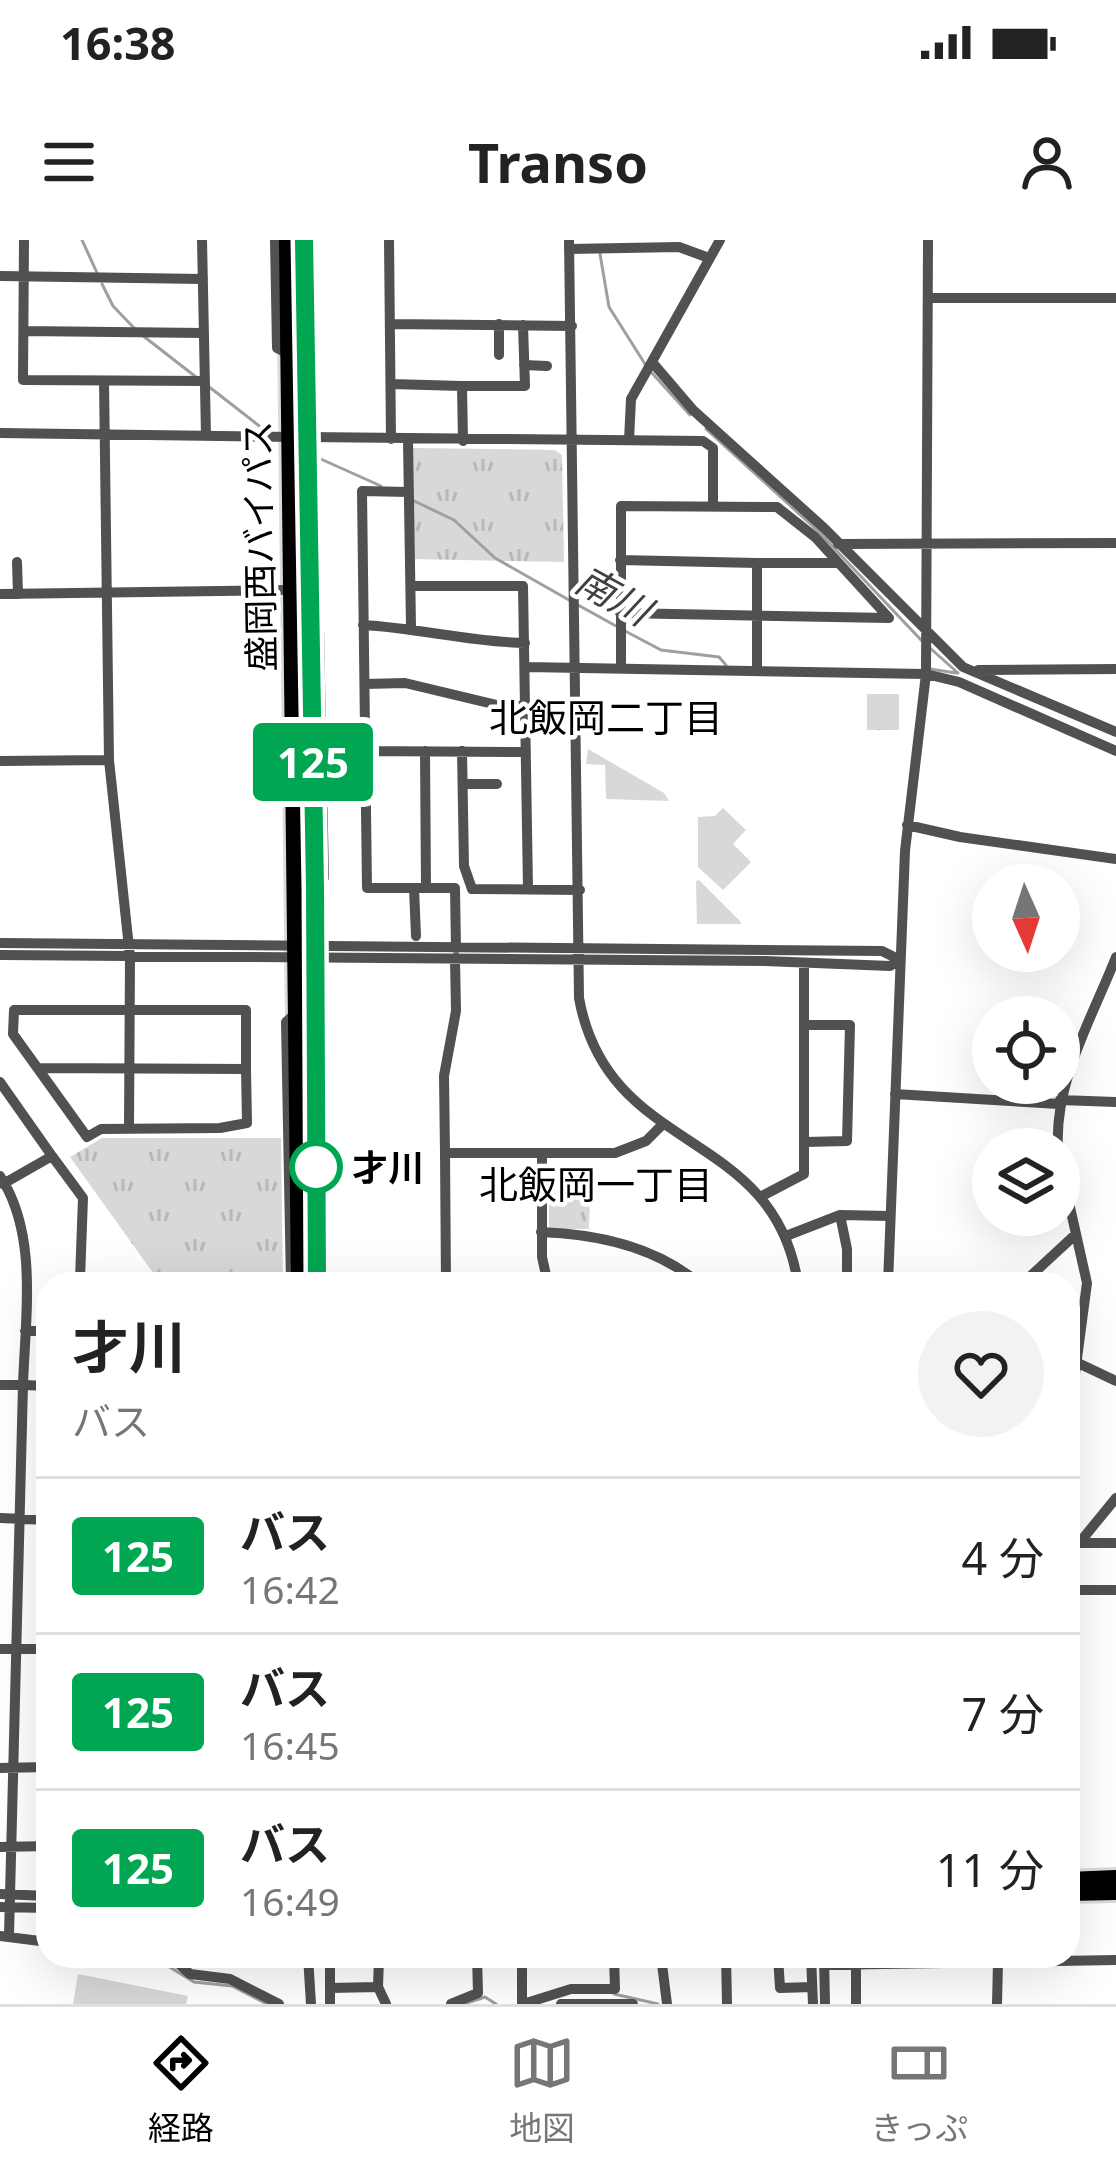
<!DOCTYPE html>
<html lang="ja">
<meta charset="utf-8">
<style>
:root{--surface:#fff;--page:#f2f2f2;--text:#222;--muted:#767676;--line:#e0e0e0;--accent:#000}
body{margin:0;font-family:"Noto Sans","Noto Sans JP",sans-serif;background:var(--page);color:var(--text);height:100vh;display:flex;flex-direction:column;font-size:45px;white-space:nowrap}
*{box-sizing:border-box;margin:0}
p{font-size:39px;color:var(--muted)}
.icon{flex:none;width:66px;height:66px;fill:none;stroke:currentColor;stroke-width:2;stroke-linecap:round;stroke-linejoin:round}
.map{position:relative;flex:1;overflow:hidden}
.drawer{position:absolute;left:36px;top:1032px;width:1044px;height:696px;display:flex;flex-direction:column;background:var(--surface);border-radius:36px;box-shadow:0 12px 48px #0002}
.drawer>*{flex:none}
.badge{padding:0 24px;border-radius:9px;font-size:42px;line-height:78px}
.needle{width:78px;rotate:177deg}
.tools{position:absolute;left:972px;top:624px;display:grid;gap:24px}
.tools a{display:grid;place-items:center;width:108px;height:108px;border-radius:50%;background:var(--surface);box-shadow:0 12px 48px #0002;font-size:60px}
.map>.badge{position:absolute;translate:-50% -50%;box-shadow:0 0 0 6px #fff}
.round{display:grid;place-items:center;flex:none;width:126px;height:126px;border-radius:63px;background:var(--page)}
.summary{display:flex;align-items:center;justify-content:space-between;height:204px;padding:0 36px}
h1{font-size:57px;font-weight:700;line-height:90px}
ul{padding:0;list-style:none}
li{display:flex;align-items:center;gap:36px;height:156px;padding:0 36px;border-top:3px solid var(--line)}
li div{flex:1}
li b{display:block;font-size:45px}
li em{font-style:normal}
li .badge{min-width:132px;font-weight:700;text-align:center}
.status{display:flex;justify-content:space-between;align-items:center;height:84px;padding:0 60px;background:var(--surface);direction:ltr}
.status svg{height:33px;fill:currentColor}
header{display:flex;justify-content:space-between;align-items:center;height:156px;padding:0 36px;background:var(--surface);font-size:54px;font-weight:700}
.tabs{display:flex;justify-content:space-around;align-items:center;height:168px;border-top:3px solid var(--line);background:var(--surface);font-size:33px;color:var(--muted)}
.tabs a{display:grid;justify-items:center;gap:6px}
.tabs .current{color:var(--accent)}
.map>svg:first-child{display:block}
.grass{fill:#d8d8d8}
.park{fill:url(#park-tufts)}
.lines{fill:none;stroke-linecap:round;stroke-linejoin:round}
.stream{stroke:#9f9f9f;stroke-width:3}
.highway-casing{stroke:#dbdbdb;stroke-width:22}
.minor{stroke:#515151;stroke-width:10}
.highway{stroke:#000;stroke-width:16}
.line-casing{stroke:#fff;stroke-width:27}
.line{stroke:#00a651;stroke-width:18}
.stop-dot{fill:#fff;stroke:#00a651;stroke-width:6}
.labels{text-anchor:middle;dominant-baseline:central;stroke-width:9;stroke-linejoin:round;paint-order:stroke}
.street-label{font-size:36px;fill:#000;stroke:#fff}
.stop-label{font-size:36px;font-weight:bold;fill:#000;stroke:#fff;text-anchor:start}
.water-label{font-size:39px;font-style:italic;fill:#404040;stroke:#fff}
.neighbourhood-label{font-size:39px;fill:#000;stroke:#fff}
</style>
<div class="status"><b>16:38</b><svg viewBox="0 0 49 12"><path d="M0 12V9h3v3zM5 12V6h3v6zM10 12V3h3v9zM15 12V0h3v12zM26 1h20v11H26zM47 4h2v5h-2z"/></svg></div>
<header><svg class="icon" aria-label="menu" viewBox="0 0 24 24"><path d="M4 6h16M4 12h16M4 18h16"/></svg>Transo<svg class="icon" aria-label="person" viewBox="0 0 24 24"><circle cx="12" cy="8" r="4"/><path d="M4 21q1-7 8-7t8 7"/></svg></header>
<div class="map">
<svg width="1116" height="1764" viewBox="0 0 1116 1764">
<defs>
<pattern id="park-tufts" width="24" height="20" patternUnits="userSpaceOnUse" patternTransform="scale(3)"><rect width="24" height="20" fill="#d8d8d8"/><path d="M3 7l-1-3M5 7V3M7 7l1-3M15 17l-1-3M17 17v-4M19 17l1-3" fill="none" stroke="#b8b8b8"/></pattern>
</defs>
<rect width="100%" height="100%" fill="#fff"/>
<path class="grass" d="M588,509L664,553L669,561L606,559L605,525L586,524Z
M723,568L746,590L733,604L751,622L723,650L698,627V577L715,576Z
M699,640L740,681L741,684H697L696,641Z
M78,1734L188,1756L186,1764H73Z"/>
<path class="park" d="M413,208L555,210L562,215L564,322L413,319Z
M867,454H899V490H867Z
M102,898H281L283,1044H161L70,917Z
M549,937L590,945L589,989H549Z"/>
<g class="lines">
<path class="stream" d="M82,0L98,35
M600,14L609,67L645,124
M102,44L113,66L135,89
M142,95L196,137
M652,133L690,175
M208,146L267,192
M706,189L817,290L922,401
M314,216L381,246
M412,260L454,280L495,318L569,360
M578,365L616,386
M625,391L661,410L719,417L726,425
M930,408L958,433
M930,429L956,433
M111,1716L168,1726L194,1742L232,1746L267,1764
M614,1754L658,1764
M464,1764L485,1757L496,1764"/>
<defs>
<path id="highway" d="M287,0L299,1044
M304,0L315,648L317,1044
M1068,1640L1116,1638
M1068,1653L1116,1652"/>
</defs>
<use href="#highway" class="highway-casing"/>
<path class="minor" d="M24,0L23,140L205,141
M202,0L206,196
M275,0L277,108L289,114
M389,0L391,199
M569,0L579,758C608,918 774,885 798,1044
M569,9L679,7L709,18
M0,36L203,39
M929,58H1116
M391,84L572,86
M24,91L204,93
M499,115V84
M652,122L693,170L824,288L963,427L1116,492
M524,125L547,126
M104,141L109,520L130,717L129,888
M391,144L462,146L463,201
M462,146H525L523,85
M0,193L291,197
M306,197L703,201L713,208V267
M408,200L411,387
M629,200L631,159L720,0
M409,252L362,251L367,648H455L456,709
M838,304L1116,303
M620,320L757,323V429
M17,322L18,354
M757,323H838
M411,346H523L528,649
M0,354L284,350
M620,373L889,378
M363,385C418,388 470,402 525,403
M526,427L926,434L959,442L1116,511
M621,428V266L777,267L815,297L889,378
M978,430L1116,429
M365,444L405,443L497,465L526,466
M365,511L526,512
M425,511L426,648
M462,511L464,626L472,649L580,650
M0,521L109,520
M464,544H497
M907,585L960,597L1116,619
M316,648L324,638L319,387
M414,648L416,696
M0,703L882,711L900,720
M0,715L765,721L890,726L900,720
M38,828L246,829V770H14L13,794L87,897L101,889L220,888L247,883L246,829
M0,842L52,916
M895,854L1059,864
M1060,860L1116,862
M805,902L847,901L850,785H806
M1058,909C1054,842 1092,778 1116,717
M445,913L444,836L456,771L455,719
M542,914V1017L548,1044
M1059,918L1087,1043L1068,1186
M0,936C39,995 25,1079 23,1145H0
M3,944L52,916L83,958L80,1039
M762,956L804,934V723
M840,975L847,1009V1044
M325,989V1044
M541,992C598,994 655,1006 700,1044
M786,996L840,975L889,976
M80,1044V1039L141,1038L145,1044
M291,1044L286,782L295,774
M446,1044L445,913H615L646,901L662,885
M888,1044L905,611L926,434L928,0
M1022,1044L1076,994
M25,1091H48
M1078,1123L1116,1141
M0,1278L48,1280
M1080,1302L1116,1258
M1068,1303H1116
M1068,1350H1116
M0,1409H48
M0,1528L48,1527
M0,1607L48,1606
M0,1654L48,1656
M0,1667L48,1668
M9,1695L23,1145L48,1146
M0,1696L48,1702
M155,1716L179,1724L190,1734L230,1739L279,1764
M308,1716L311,1764
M522,1716V1764
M661,1716L667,1764
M726,1716L727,1764
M778,1716L780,1748L812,1747
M811,1716L813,1764
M824,1716L825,1764
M856,1724V1764
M824,1725L1116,1720
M378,1747L386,1764
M330,1748L378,1747L379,1717L420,1716
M330,1764V1716
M451,1764L478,1753L477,1716
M523,1764L571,1749H615L614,1716
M561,1764H633
M997,1764L998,1722"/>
<use href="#highway" class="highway"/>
</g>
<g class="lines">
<defs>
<path id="line" d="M304,0L315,648L317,1044"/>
</defs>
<use href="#line" class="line-casing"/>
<use href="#line" class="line"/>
</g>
<circle class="stop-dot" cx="316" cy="927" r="24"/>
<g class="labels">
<g class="street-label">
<text transform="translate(259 306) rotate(-91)">盛岡西バイパス</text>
</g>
<g class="stop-label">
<text x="352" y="927">才川</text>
</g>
<g class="water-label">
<text transform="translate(614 354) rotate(29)">南川</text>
</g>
<g class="neighbourhood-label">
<text x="606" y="476">北飯岡二丁目</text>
<text x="596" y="943">北飯岡一丁目</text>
</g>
</g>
</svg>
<div class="tools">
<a><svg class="needle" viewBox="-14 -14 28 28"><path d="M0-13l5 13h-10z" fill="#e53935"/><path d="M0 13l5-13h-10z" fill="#767676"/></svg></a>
<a><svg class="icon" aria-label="locate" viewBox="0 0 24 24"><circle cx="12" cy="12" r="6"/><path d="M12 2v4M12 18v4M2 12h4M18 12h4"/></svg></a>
<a><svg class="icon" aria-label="layers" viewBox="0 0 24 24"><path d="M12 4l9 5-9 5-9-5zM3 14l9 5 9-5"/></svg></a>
</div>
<b class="badge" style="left:313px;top:522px;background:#00a651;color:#fff">125</b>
<section class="drawer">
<div class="summary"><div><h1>才川</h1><p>バス</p></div><a class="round"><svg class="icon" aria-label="heart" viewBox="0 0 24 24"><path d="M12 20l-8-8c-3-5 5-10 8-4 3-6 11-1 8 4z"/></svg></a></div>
<ul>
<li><span class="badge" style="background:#00a651;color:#fff">125</span><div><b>バス</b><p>16:42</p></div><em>4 分</em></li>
<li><span class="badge" style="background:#00a651;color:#fff">125</span><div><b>バス</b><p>16:45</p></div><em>7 分</em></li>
<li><span class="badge" style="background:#00a651;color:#fff">125</span><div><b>バス</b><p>16:49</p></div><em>11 分</em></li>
</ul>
</section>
</div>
<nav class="tabs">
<a class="current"><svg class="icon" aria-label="directions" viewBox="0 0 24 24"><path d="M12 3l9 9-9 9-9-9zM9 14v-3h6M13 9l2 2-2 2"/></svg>経路</a>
<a><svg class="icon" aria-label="map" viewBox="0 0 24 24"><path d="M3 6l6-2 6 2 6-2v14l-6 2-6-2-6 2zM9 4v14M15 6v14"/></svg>地図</a>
<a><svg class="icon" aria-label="tickets" viewBox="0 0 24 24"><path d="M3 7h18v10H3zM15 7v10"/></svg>きっぷ</a>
</nav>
